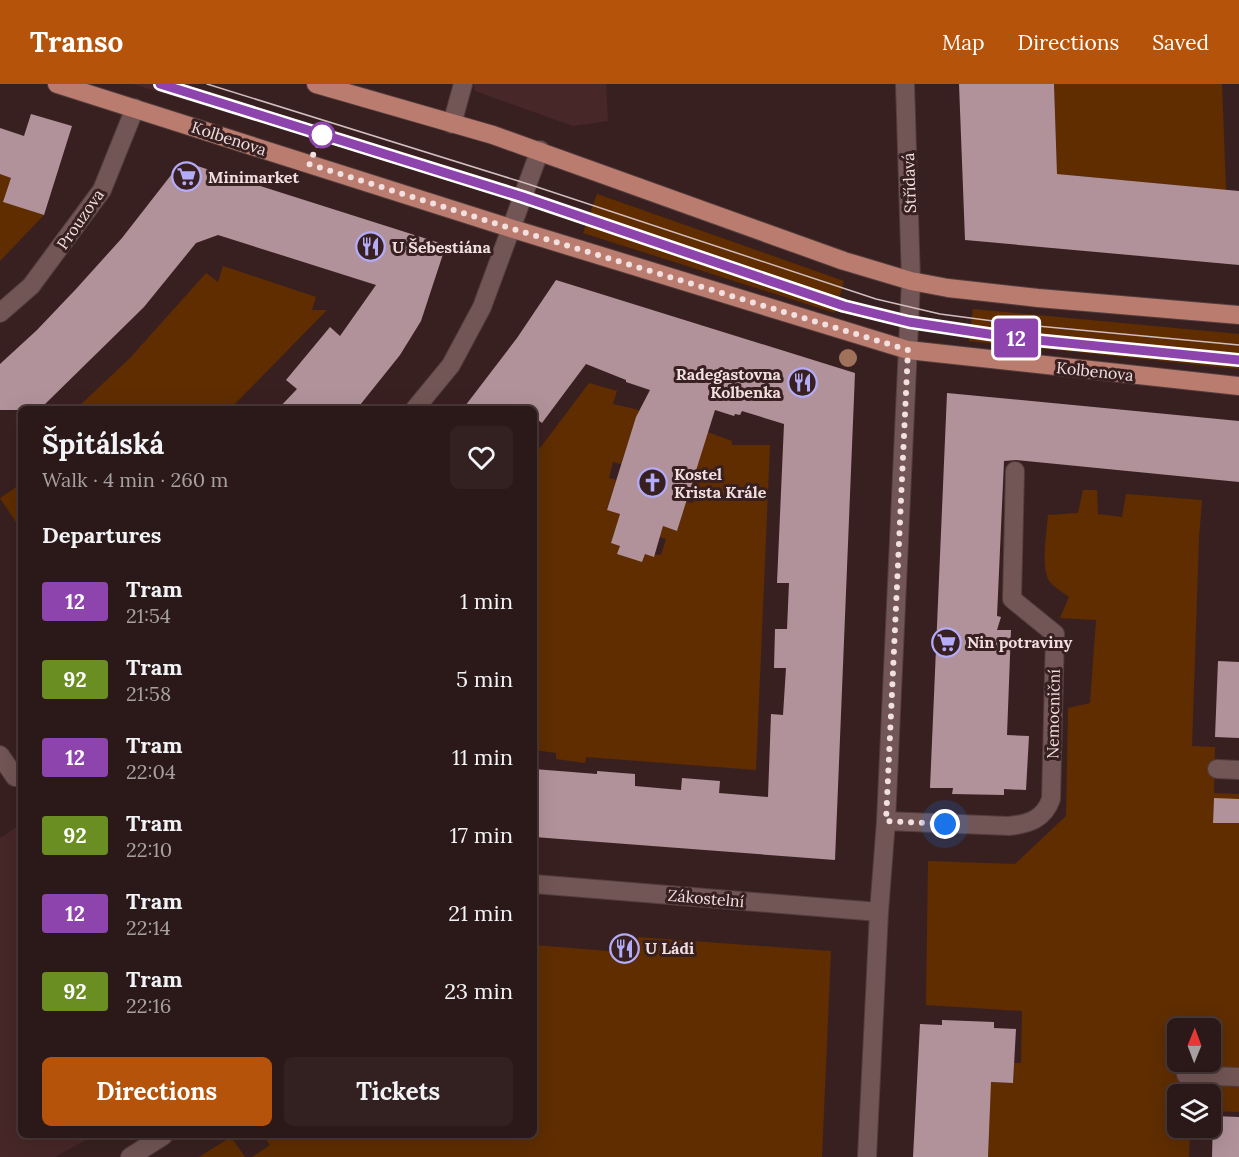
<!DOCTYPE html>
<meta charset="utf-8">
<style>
:root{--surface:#2b1818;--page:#332121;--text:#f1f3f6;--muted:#a6a0a2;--line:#473737;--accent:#b45309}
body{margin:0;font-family:Lora,serif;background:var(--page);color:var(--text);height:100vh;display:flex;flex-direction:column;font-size:22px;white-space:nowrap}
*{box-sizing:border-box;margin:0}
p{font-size:20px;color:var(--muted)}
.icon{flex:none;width:33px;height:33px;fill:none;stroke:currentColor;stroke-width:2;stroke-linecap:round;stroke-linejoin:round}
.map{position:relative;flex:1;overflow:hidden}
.panel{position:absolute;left:18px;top:322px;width:519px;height:732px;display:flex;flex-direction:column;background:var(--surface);border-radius:9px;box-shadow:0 6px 24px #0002,0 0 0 2px var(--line)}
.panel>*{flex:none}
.badge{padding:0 12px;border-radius:4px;font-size:21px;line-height:39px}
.needle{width:39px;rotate:1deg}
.tools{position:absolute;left:1167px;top:934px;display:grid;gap:12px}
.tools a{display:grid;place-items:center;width:54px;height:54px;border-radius:9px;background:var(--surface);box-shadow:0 6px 24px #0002,0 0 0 2px var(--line);font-size:30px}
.you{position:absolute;width:30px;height:30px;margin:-15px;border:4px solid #fff;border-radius:50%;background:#1a73e8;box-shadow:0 0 0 9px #1a73e833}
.map>.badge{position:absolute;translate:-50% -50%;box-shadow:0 0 0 3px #fff}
h2{padding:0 24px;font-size:22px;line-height:54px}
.round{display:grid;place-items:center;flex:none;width:63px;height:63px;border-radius:9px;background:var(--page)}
.headline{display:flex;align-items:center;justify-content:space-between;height:102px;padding:0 24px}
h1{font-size:28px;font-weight:800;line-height:45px}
.primary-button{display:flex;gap:12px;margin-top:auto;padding:12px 24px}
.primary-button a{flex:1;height:69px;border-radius:9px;background:var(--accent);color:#fff;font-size:24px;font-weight:800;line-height:69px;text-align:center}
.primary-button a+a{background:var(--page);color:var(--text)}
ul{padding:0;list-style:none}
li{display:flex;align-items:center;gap:18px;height:78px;padding:0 24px}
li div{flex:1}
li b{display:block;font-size:22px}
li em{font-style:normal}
li .badge{min-width:66px;font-weight:700;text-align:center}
header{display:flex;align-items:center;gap:36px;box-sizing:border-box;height:84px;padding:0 30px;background:var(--accent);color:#fff}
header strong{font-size:28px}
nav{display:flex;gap:33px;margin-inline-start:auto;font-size:21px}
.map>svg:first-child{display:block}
.built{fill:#472728}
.green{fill:#5f2d00;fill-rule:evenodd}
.building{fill:#b1929b}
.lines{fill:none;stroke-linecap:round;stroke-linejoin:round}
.minor-casing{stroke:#523d3d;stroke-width:20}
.major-casing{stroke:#523d3d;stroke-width:20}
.minor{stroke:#725555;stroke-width:18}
.major{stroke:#ba7c6e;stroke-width:18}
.tram{stroke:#d0bdbd;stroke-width:1.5}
.tree{fill:#a0725b}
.line-casing{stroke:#fff;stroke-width:14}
.line{stroke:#8e44ad;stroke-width:9}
.walk{stroke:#f2e0e0;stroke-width:6;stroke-dasharray:0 10.8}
.stop-dot{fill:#fff;stroke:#8e44ad;stroke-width:3}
.labels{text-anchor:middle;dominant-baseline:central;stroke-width:6;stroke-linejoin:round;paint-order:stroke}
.street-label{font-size:16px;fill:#f2e0e0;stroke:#392020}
.poi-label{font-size:16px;font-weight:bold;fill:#f2e0e0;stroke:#392020;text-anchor:start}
</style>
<header>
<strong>Transo</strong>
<nav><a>Map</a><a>Directions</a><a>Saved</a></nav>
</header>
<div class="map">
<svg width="1239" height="1073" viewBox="0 0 1239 1073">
<rect width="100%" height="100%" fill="#392020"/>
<path class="built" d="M133,0H191L185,16Z
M474,0H606L608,37L573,42L475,7Z
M21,740V1052H93L55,1073H0V754Z"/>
<path class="green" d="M1054,0H1222L1226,106L1057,90Z
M0,90L11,94L4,118L44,131L0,177Z
M597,110L844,197L835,229L583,149Z
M223,182L316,213L312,226H327L230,325H76L130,274L206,189L218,198Z
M973,225L1239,250V285L969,257Z
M589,299L617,307L613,320L639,326L621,380L613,378L609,394L616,396L607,425L620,430L611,459L620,462L618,470L642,478L645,470L661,471L666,455L660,453L663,442L677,447L686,418L693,419L698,404L691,402L705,347L732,357V361H770L756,686L586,673L585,679L556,675V669L534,666V372Z
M21,400V446L0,414Z
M1083,406H1097L1098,430L1122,433L1126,410L1202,416L1199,454L1192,662L1215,663L1214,709L1239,710V715H1214L1213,738L1239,739V1028L1211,1027L1210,1011H1178V1044H1190L1189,1073H988L989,998L1013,999L1014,979H1021L1022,927L926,921L928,777L1015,780L1066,732L1068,624L1090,619L1096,536L1060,534L1069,513C1063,508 1055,504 1050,498C1040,485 1047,448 1048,431L1078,429ZM1178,945H1210V978H1178Z
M638,853L831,867L822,1073H252L270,1061L265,1054L269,1052H534V861L620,868L619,874L635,875Z
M231,1053L245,1073H199Z"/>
<path class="building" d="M959,0H1054L1057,90L1239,107V181L965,156Z
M31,30L72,42L44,131L3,118L11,94L0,90V44L24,52Z
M191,80L446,161L421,237L400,271L356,326H277L297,305L286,296L330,243L340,252L376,201L218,151L196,159L144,223L39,326H0V280L37,246L76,205L122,154L175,86Z
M556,196L855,289L835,776L534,753V685L597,690V687L635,690V702L681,706L682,694L720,697L719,709L768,713L771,630L783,631L786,584H774L775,545H787L789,499H777L784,340L742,327L740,331L735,330L734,332L715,326L677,447L663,442L654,473L645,470L642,478L617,470L620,462L611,459L620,430L607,426L636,333L650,306L626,298V296L586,280L542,339L534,333V326H462L517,254Z
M947,309L1239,337V398L1016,376L1004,377L997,532L1001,533L997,546H1011L1007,651L1029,652L1026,706L1004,705V711L952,710L953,704H930Z
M1218,577L1239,578V654L1215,653Z
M1214,714L1239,715V739H1213Z
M942,936L994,938V944L1016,945L1013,999L991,998L988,1073H913L920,940L942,941Z
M1213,1032L1239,1033V1073H1212Z"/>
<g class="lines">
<defs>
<path id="minor" d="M452,40L463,0
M0,229L31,202L102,106L135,24
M414,326L451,281L482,223L540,66
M0,671L15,693
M1217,685L1239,686
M886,737L1009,742C1029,740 1044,735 1051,715L1055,550L1012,515L1015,387
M534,800L879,828
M1186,991L1239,993
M130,1073L163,1052
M867,1073L879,828L886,737L911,197L905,0"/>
<path id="major" d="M57,0L510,144L908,266L1239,302
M316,0L493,51L844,177L911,197L948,204L1038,214L1239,231"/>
</defs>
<use href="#minor" class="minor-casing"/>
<use href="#major" class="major-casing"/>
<use href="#minor" class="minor"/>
<use href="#major" class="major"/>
<path class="tram" d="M160,0L523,113L844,222L909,238L1015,253L1239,276
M207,0L528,100L876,215L940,230L1016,240L1239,261"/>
</g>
<circle class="tree" cx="848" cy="274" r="9"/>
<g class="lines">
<defs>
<path id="line" d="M160,0L523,113L844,222L909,238L1015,254L1239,276"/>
</defs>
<use href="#line" class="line-casing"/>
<use href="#line" class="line"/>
<path class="walk" d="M322,51L309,80L510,144L908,266L886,737L945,740"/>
</g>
<defs>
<symbol id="supermarket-ring" viewBox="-11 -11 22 22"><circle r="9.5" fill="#392020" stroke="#b4acf9" stroke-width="1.5"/><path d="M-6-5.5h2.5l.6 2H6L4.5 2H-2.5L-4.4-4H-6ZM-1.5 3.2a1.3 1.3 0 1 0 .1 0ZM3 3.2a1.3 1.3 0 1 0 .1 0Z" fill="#b4acf9"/></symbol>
<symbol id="restaurant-ring" viewBox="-11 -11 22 22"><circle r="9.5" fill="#392020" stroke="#b4acf9" stroke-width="1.5"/><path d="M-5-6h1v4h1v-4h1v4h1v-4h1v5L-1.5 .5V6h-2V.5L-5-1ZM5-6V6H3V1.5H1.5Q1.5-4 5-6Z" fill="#b4acf9"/></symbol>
<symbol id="church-ring" viewBox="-11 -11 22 22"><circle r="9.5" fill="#392020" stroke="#b4acf9" stroke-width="1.5"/><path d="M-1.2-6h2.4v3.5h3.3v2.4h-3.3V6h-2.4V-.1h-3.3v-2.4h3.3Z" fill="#b4acf9"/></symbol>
</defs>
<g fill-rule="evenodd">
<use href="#supermarket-ring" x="170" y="76" width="33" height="33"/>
<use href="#restaurant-ring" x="354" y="146" width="33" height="33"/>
<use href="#restaurant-ring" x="786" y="282" width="33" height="33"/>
<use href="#church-ring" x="636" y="382" width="33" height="33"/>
<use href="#supermarket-ring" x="930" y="542" width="33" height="33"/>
<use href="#restaurant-ring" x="608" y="848" width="33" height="33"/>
</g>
<circle class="stop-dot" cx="322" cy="51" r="12"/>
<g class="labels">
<g class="street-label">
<text transform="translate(229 54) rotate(18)">Kolbenova</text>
<text transform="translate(909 99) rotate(-92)">Střídavá</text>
<text transform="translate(80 135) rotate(-55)">Prouzova</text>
<text transform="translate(1095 287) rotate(6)">Kolbenova</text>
<text transform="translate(1053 630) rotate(-89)">Nemocniční</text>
<text transform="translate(706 814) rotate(5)">Zákostelní</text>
</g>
<g class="poi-label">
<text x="208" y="93">Minimarket</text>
<text x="392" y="163">U Šebestiána</text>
<text x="781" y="290" text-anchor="end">Radegastovna<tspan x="781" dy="18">Kolbenka</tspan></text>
<text x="674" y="390">Kostel<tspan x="674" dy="18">Krista Krále</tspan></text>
<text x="967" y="558">Nin potraviny</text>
<text x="645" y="864">U Ládi</text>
</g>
</g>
</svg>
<div class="tools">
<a><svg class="needle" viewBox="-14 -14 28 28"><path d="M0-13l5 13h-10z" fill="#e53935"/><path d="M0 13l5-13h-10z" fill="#a6a0a2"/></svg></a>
<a><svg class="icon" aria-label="layers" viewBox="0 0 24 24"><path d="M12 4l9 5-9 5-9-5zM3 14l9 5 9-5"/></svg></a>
</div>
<div class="you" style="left:945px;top:740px"></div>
<b class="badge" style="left:1016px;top:254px;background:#8e44ad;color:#fff">12</b>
<section class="panel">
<div class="headline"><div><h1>Špitálská</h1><p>Walk · 4 min · 260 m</p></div><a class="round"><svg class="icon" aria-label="heart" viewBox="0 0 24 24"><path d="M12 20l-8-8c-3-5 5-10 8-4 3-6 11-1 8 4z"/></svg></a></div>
<h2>Departures</h2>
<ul>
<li><span class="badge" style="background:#8e44ad;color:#fff">12</span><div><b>Tram</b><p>21:54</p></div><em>1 min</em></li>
<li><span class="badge" style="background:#6b8e23;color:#fff">92</span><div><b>Tram</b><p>21:58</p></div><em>5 min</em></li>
<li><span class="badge" style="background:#8e44ad;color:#fff">12</span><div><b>Tram</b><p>22:04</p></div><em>11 min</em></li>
<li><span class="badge" style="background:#6b8e23;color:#fff">92</span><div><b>Tram</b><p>22:10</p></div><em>17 min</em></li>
<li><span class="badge" style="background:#8e44ad;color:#fff">12</span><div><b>Tram</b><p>22:14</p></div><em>21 min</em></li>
<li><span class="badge" style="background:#6b8e23;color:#fff">92</span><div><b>Tram</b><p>22:16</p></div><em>23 min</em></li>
</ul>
<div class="primary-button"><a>Directions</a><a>Tickets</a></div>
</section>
</div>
